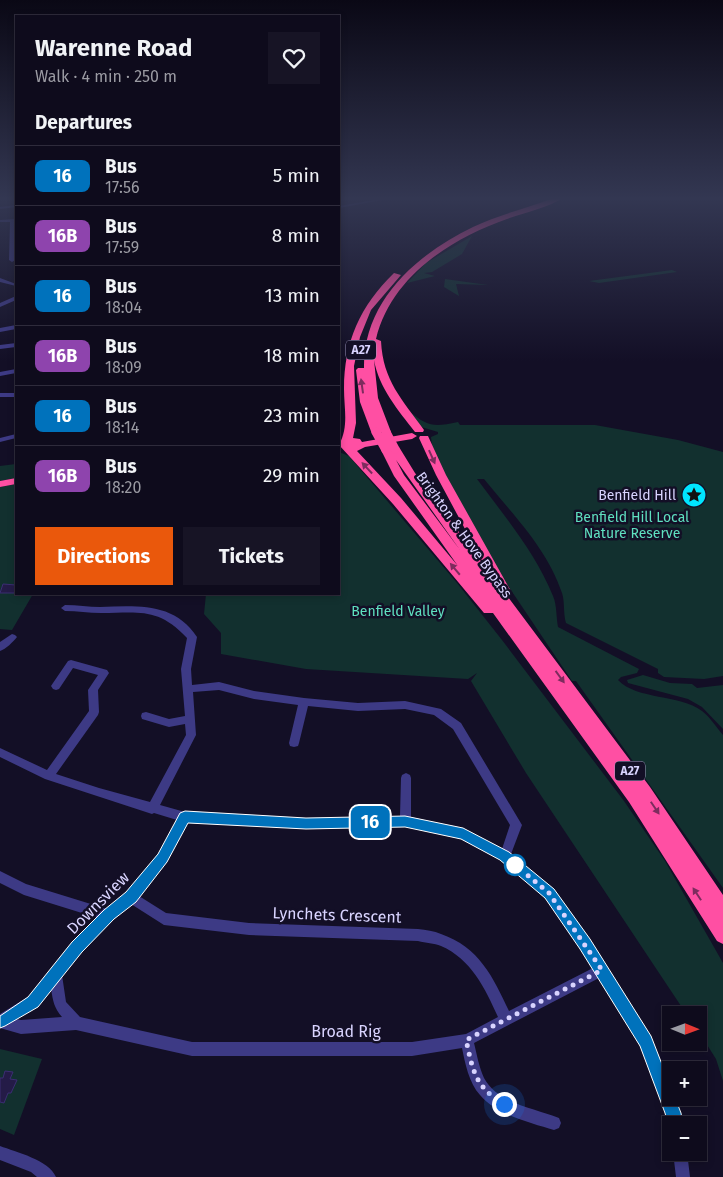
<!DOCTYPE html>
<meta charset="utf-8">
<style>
:root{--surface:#0e0b1c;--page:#171425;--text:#f1f3f6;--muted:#9b9ba3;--line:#2e2b3b;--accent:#ea580c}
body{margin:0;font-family:"Fira Sans",sans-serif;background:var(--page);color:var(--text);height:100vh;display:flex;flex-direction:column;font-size:19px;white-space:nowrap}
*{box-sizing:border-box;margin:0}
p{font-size:16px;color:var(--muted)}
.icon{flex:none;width:28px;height:28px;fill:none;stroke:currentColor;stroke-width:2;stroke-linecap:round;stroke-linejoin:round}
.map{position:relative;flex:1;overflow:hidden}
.drawer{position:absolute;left:15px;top:15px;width:325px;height:580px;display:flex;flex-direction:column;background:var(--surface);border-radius:0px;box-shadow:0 2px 8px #0003,0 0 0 1px var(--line)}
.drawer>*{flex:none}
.badge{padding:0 10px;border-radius:8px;font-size:18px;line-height:32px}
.needle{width:32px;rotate:91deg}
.controls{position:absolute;left:662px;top:1006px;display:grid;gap:10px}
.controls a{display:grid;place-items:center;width:45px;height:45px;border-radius:0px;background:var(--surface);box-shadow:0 2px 8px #0003,0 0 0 1px var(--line);font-size:25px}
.you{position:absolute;width:25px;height:25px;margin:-12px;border:4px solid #fff;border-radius:50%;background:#1a73e8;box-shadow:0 0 0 8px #1a73e833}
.map>.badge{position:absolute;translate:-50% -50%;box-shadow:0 0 0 2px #fff}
h2{padding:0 20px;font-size:19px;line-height:45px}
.round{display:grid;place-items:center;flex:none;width:52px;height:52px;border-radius:0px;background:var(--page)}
.head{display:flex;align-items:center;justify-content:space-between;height:85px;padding:0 20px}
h1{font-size:24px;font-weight:700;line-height:38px}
.cta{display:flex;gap:10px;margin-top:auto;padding:10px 20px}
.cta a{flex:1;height:58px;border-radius:0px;background:var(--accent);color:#fff;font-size:20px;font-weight:700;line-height:58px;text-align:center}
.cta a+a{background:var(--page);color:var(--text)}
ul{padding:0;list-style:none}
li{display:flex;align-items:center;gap:15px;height:60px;padding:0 20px;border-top:1px solid var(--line)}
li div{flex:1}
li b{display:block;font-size:19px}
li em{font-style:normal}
li .badge{min-width:55px;font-weight:700;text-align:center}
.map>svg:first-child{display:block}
.green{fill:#12302f}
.building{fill:#241b47;stroke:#3b2d73}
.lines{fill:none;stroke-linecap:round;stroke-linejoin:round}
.minor{fill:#3d3a85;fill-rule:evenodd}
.highway{fill:#ff4fa3;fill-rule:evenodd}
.highway-bridge{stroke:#ff4fa3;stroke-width:9}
.oneway{fill:#7d2c5e}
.line{fill:#0072bc;stroke:#fff}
.walk{stroke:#d9d4ff;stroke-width:5;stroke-dasharray:0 9}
.stop-dot{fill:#fff;stroke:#0072bc;stroke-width:2.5}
.labels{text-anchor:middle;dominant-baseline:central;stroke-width:5;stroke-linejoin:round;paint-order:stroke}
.shield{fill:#130f26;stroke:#9e99be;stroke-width:1}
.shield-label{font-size:12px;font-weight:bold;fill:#d9d4ff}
.poi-label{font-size:14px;fill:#d9d4ff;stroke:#130f26;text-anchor:end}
.park-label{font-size:14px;fill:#5fe0c0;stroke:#130f26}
.street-label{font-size:14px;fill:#d9d4ff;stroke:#130f26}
.near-street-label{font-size:16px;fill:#d9d4ff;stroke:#130f26}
</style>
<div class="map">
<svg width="723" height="1177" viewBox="0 0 723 1177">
<rect width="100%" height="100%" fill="#130f26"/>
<path class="green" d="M472,236L462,254L432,272L424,273L435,276L407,283L426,263Z
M672,270L677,272L599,283L589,281Z
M445,279L488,285L456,284L459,296L444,287Z
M409,411C428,427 434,427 458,422L460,425H595L678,440L723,452V676L704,679L664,677L658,673V669L566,623C563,613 565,602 562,593C547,548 513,515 484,479H477C505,517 535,552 553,596C557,605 556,617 558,627L639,669L637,673L621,677L618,680C637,700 679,694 702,711C710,717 717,728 723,735V888L576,681H572L490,559L451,489L432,446L431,437L438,434V432L418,426Z
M339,452L349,456L457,583L502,640L624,801L665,861L723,963V1081L716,1059L699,1032V1015H687L526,773L471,681L477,673L468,679L306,669L221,654V633L204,614L206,594H339Z
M16,464V478L0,481V466Z
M16,484V594H33L12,630L0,629V487Z
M643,675L670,683L692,684L697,688L723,685V729L702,707L688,699L628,683L627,680Z
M0,1049L42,1059L14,1135L0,1129Z"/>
<path class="building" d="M3,584L16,585V593H0Z
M5,1071L13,1072L10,1079L17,1080L11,1093H8L4,1103L0,1102V1078H3Z"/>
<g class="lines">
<path class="minor" d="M348,197H359L339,200V198Z
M391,197H399L339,208V206Z
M16,205V207L0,209V207Z
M16,219V221L14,222L15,260L12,262L9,260L10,222H0V220Z
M0,278L16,284V286L0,282Z
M16,296V300L0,307V303Z
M16,325V329L0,332V328Z
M16,343V347L0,349V345Z
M16,369V373L0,376V372Z
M0,393H16V397H0Z
M16,434V438L0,442V438Z
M65,605C77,605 89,607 100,607C137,606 174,602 197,637L191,669L192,685L219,682L254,691L304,698L358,703L405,701L441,709L461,723L522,825L511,854L553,889L581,927L650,1037L671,1091V1098H674L680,1113L682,1125H671V1131L670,1130L666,1113L640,1046L599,978L474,1043C477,1055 479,1067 484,1078C498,1104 534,1108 559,1118L561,1123L559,1128L554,1130C531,1123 495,1114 480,1095C469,1083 465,1063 462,1048L412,1056H192L76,1030L21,1034L0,1028V1014L28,997L73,943L98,918L24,895L0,883V871L26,884L107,909L127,893L158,854L177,820L154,813L152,814L45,779L0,757V748L47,770L89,711L88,690L98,675L73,668L59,689L56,690L53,689L51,686L53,683L68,661L71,660L107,670L109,673L98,690L99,712L98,715L56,774L99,788L150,802L186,735L185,724L169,727L142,719L141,716L142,713L146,712L169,719L185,716L181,669L187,638C158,607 139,613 101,613C89,613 77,611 65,611L61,608ZM219,690L254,699L298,705L289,743L290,746L294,747L298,746L299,743L308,706L358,711L405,709L434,715L453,729L510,825L502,849L463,829L411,817V778L410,775L406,773L402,775L401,778L400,816L306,819L185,812L160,805L196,735L193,692ZM188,822L306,829L405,826L461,839L501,860L545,897L573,935L593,968L509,1011C493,977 479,947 441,934C434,931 426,930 418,929L249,923L166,913L139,896L166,862ZM131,904L164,925L249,935L418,941C426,943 434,943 441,946C471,959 485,988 498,1017L466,1034L412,1042H192L80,1017L66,1002L62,975C83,949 106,926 131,904ZM51,989C53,1001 54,1008 62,1017L21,1020L16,1019L38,1007Z
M12,634L15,635L17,637C13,642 6,649 0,651V642Z
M0,1146C16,1152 49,1160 56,1177H37L31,1172L0,1160Z
M673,1152H687L690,1177H676Z"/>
<path class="highway" d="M556,197H564C549,208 525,212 507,219C450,239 391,277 376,339L381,341C383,381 402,399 424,430L423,432H415C398,410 379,388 374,360L378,398L391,432L386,435L381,432L376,435L372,434L360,402L356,370L358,368H364C363,301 417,254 473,227C500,214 529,208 556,197Z
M394,273L401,275L371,310L360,337L354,366L356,423L353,438L360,439L362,442L412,433L417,436L412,439L365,447L357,451L401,498L458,566L394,476L381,450L386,447L390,448L395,446L399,447L415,473L486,568L436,475L419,438L420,436H428L446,475L512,593L508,597L650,787L723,895V944L717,941L629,802L493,613H484L393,504L339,445C349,426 344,409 344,389C344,342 360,306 394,273ZM396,460L460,550L404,475Z
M16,478V484L0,487V481Z"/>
<path class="highway-bridge" d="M376,432L386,450
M386,432L395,449"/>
</g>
<defs><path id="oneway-solid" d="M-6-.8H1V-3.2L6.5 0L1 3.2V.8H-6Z" transform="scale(1.25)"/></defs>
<g class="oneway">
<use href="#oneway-solid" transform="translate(362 386) rotate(-98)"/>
<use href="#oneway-solid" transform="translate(432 457) rotate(66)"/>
<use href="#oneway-solid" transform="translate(367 468) rotate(-133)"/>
<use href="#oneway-solid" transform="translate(455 569) rotate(-130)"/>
<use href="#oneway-solid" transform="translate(560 677) rotate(54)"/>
<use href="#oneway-solid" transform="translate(655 808) rotate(56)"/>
<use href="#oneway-solid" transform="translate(697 894) rotate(-123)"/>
</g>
<linearGradient id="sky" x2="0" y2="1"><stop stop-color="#0a0815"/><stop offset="0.55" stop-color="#333752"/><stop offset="1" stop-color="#333752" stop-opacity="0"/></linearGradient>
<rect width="723" height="361" fill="url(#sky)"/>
<path class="line" d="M185,811L306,818L405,816L463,828L509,852L554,889L590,939L651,1036L681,1113L683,1125L681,1131L675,1133L670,1131L665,1113L640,1046L580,949L545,898L500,860L461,839L405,827L306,829L188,823L167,862L136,902L114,919L82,952L38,1007L5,1026L0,1028V1016L28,997L72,942L104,910L126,892L158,854L180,813Z"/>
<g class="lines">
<path class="walk" d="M504,1104C475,1087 473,1071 466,1040L602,970L549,893L515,865"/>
</g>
<defs>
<symbol id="sight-disc" viewBox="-11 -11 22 22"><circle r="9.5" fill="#00e5ff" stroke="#130f26"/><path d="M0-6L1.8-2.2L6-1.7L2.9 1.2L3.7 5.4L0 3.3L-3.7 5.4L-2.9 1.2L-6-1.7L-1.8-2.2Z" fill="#111"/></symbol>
</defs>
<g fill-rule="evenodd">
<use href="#sight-disc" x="680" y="481" width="28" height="28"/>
</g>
<circle class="stop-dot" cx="515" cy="865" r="10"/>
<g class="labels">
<g class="shield">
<rect x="346" y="340.5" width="30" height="19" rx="4"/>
<rect x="615" y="761.5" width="30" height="19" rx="4"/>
</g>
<g class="shield-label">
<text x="361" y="350">A27</text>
<text x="630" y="771">A27</text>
</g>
<g class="poi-label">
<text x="676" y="495">Benfield Hill</text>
</g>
<g class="park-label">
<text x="632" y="517">Benfield Hill Local<tspan x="632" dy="16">Nature Reserve</tspan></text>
<text x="398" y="611">Benfield Valley</text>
</g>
<g class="street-label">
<text transform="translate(464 535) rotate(54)">Brighton &amp; Hove Bypass</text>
</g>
<g class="near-street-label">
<text transform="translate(98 903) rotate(-45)">Downsview</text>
<text transform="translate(337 915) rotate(2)">Lynchets Crescent</text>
<text x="346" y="1031">Broad Rig</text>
</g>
</g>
</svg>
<div class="controls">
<a><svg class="needle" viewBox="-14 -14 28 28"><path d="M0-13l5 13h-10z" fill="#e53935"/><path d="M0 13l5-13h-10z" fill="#9b9ba3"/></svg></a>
<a>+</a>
<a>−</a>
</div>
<div class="you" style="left:504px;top:1104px"></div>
<b class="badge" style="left:370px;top:822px;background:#0072bc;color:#fff">16</b>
<section class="drawer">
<div class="head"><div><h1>Warenne Road</h1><p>Walk · 4 min · 250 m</p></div><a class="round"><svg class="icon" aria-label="heart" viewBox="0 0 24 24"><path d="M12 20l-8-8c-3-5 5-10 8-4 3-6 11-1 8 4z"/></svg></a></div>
<h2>Departures</h2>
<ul>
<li><span class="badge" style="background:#0072bc;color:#fff">16</span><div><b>Bus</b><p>17:56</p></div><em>5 min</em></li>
<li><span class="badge" style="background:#8e44ad;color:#fff">16B</span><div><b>Bus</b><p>17:59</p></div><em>8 min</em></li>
<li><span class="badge" style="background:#0072bc;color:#fff">16</span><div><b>Bus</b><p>18:04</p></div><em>13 min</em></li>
<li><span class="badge" style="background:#8e44ad;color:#fff">16B</span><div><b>Bus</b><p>18:09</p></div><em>18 min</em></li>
<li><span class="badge" style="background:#0072bc;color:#fff">16</span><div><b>Bus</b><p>18:14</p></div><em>23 min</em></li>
<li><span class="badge" style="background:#8e44ad;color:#fff">16B</span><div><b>Bus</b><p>18:20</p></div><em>29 min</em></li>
</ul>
<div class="cta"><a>Directions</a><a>Tickets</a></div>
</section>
</div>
